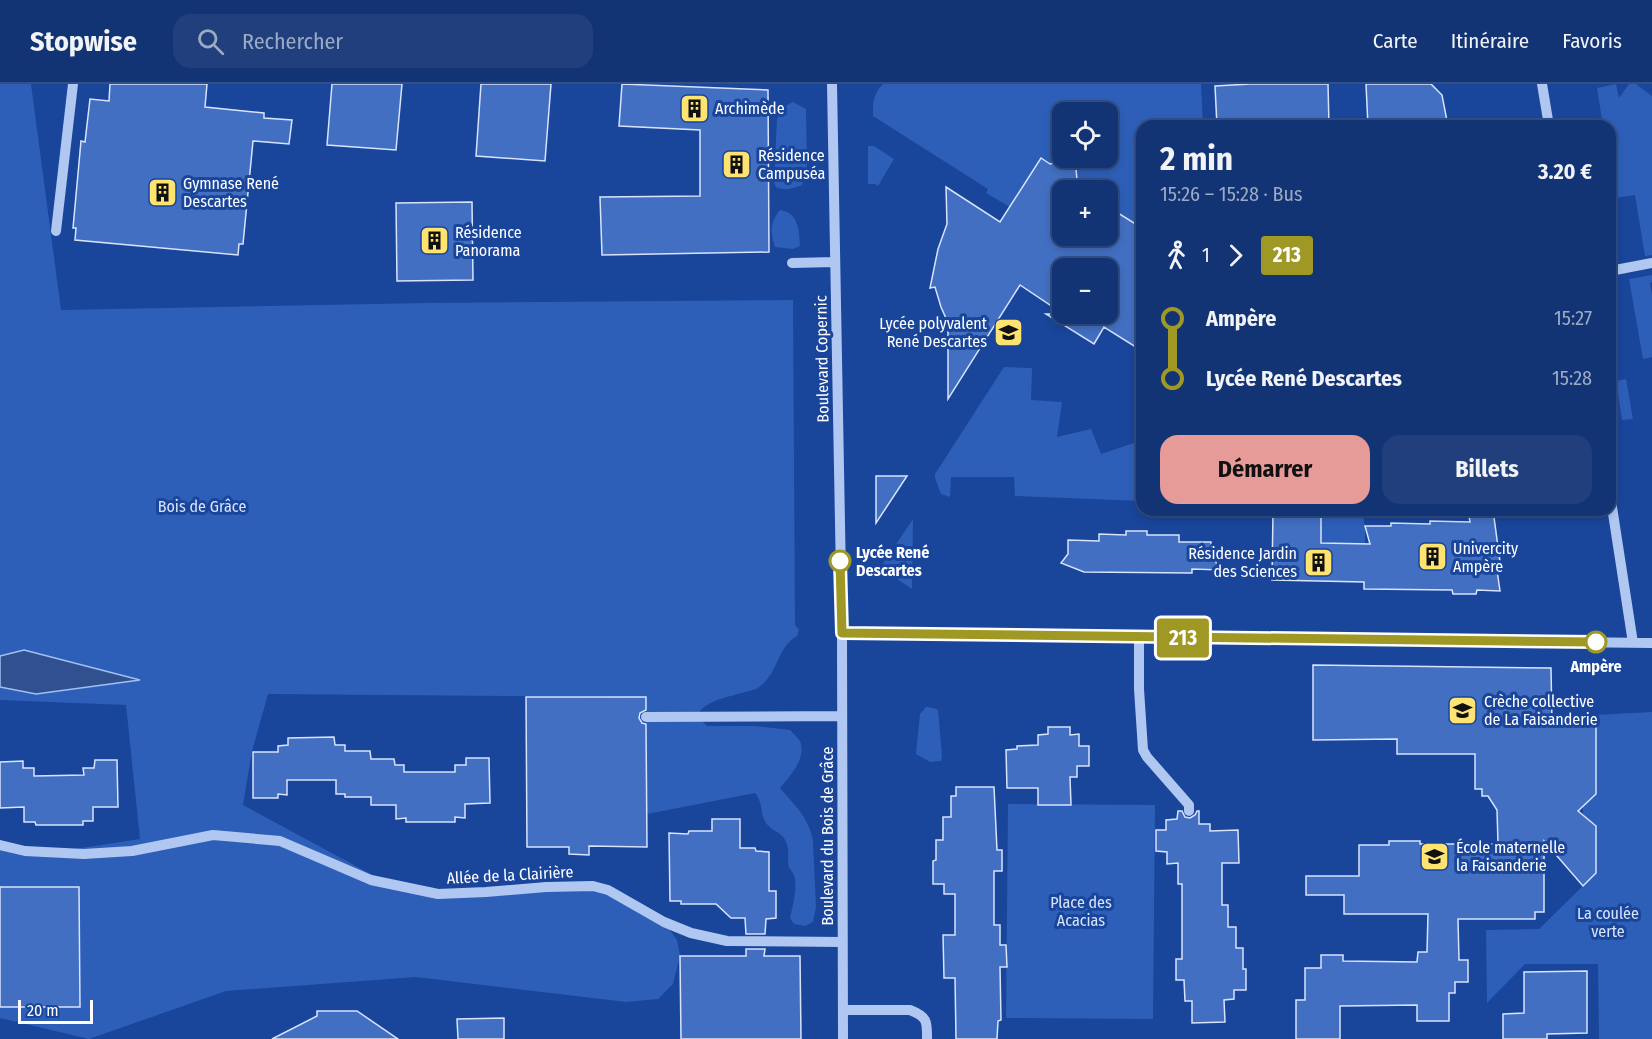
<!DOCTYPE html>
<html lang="fr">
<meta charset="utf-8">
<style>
:root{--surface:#133474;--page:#203f7c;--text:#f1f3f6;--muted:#9daac5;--line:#324f86;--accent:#e69b98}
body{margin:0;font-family:"Fira Sans Condensed",sans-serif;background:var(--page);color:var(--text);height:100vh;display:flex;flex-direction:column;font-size:22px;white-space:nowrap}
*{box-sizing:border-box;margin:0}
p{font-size:20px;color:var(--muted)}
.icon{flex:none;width:33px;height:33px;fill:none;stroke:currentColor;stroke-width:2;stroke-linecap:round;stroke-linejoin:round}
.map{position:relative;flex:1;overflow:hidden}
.sheet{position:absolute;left:1136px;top:36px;width:480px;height:396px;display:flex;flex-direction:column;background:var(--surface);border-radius:18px;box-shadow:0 3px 9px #0003,0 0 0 2px var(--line)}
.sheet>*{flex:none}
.badge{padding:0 12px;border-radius:4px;font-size:21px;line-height:39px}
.buttons{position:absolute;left:1052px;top:18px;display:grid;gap:12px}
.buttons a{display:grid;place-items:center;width:66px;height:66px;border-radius:12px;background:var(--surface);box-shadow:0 3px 9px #0003,0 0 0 2px var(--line);font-size:30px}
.scale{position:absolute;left:18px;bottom:15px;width:75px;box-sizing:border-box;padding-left:6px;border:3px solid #fff;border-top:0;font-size:16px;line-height:21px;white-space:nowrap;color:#fff;-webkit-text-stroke:4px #19459a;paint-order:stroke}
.map>.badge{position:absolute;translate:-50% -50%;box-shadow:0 0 0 3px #fff}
.legs{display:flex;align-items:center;gap:9px;height:66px;padding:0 24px;font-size:20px}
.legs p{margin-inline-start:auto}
.head{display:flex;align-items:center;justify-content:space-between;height:102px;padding:0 24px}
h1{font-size:33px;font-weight:700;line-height:45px}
.action{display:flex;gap:12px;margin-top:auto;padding:12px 24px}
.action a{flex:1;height:69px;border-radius:18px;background:var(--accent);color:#111;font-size:24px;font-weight:700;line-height:69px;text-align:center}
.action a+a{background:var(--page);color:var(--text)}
ul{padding:0 24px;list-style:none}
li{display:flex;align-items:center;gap:21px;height:60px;font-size:22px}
li i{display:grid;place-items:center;width:9px;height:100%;margin:0 8px;background:currentColor}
li i::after{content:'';width:15px;height:15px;margin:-8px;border:4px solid;border-radius:50%;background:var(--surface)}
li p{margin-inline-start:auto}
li:first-child i{background:linear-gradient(#0000 50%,currentColor 0)}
li:last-child i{background:linear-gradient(currentColor 50%,#0000 0)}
header{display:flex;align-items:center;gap:36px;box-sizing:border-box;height:84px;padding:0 30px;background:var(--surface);border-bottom:2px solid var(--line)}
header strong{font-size:28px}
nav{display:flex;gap:33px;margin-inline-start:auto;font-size:21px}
.search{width:420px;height:54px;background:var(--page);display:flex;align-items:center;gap:15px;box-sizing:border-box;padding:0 21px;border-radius:18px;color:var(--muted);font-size:22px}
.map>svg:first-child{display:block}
.green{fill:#2d5fb8;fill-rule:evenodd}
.water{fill:#30508f;stroke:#a2c0f3;stroke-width:1.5}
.building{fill:#426fc1;stroke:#d7e4fc;stroke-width:1.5}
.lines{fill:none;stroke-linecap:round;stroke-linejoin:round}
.minor{stroke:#afc7f1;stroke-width:10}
.line-1-casing{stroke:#fff;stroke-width:14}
.line-1{stroke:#9f9825;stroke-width:9}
.stop-1-dot{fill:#fff;stroke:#9f9825;stroke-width:3}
.labels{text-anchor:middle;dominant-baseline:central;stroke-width:6;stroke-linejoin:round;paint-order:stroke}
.poi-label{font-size:16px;fill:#fff;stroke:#19459a;text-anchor:start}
.street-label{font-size:16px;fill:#fff;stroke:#19459a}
.park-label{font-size:16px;fill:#d7e4fc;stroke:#19459a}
.stop-label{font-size:16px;font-weight:bold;fill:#fff;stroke:#19459a;text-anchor:start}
</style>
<header>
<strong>Stopwise</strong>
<div class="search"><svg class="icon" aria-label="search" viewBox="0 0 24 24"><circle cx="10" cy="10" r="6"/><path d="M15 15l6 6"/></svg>Rechercher</div>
<nav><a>Carte</a><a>Itinéraire</a><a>Favoris</a></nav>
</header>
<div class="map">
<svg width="1652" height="955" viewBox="0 0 1652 955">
<rect width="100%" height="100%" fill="#19459a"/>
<path class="green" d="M0,0H31L61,226L426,219L793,216L795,541L799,546L797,552C776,564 779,589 759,603C755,606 749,607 745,608C729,613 711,615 699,628L700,635L707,642H755L790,646C793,649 798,654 800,657C807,674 790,692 780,704C795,722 809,733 813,757L816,823L813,838L805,842L794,840L790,834C792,824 798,803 794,792C793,787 789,786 788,780C788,771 790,761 783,753C779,747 770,746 766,739C759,728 764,720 755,709L647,730L646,613L268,610L252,667L243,721L389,800L438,810L593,802L664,838L677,856L680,872L673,900L658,915L626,918L416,893L226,907L89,955L0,934V766L29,772L140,755L126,621L0,616Z
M883,0H1201L1203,42H1142L1141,144L1113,125L1107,133V106H1082L1085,102L1077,97L1075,75L1050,80L1041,74L1010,123L986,109L988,105L873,32C873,18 873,10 883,0ZM1062,28H1107V74H1062Z
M1616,0L1619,14L1629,0H1636L1652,12V171L1645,172L1635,111L1616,114L1610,77V42H1603L1597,4Z
M793,18L806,25L807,83L802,101C792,105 786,107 776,103L774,98L777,35L783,23Z
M868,62H874L894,75L878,102L875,100H868Z
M780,126C799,129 799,146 800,162L793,165L775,163C770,148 770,138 780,126Z
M1652,191V198L1650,199L1652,211V273L1643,275L1629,195Z
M1004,283L1032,284L1031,316L1062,318L1057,353L1091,345L1101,370L1134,359L1141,372V417L1015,412L1014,393H951L950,413L941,410L935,394V390Z
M1626,295L1633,335L1622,336L1616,297Z
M1321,426H1362L1365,443V460L1321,459Z
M913,435L912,505L880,484Z
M926,623L934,624L938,626L942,672L941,677L930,678L916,670L920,630Z
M1652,628V955H1599L1598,880H1525L1487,919L1486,846L1539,845L1596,789V742L1586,734H1583V719H1586L1596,710V631Z
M1008,720L1155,721L1153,935L1006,934Z"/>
<path class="water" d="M24,566L140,596L36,610L0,603V572Z"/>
<path class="building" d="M110,0H207L205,23L264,29V34L292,36L289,60L253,57L243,160H239L238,171L75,156L76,144H73L81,57L85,58L90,15L109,17Z
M332,0H402L396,66L327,61Z
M481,0H551L545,77L476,72Z
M622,0L768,6L769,168L602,171L600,113L700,112V46L619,42Z
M1250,0H1328L1329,42H1217L1215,2Z
M1366,0H1431L1442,11L1448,42H1368Z
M1041,74L1050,80L1075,75L1078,106H1062V152H1107V122L1142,144V267L1104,243L1094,260L1046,230H1107V184H1062V229L1020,201L948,315V239L941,223L935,203L930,204L938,165L947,140L946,103L1000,138Z
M472,118L473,196L397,197L396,119Z
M876,392H907L876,439Z
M1273,426H1321V459L1370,460L1365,442H1391V439L1430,440V437L1470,438L1468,426H1493L1501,485L1497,486L1500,507L1477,506L1476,510H1453L1452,506L1364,505V498L1272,496Z
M1126,447H1147V451H1179V458H1211V472L1222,486L1192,485V489L1084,488L1061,479L1068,470V456L1099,457V450L1126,451Z
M1313,581L1551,584L1552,638L1567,631H1596V710L1578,727L1596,742V789L1583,802L1544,757V828H1535V835H1458L1459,876H1468V898H1455V909H1449V937H1417V921L1340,922V955H1296V916H1305V884H1321V871H1343V877L1417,878L1418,868H1427L1428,830H1344V811H1306V792H1359V761H1389V757H1420V760H1498L1497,726L1488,712H1482V705H1475V670H1397V655L1313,656Z
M526,613H646V626L640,629L639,634L642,639L646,640L647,763L589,762V771L569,770V763H527Z
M1048,643H1070V651L1079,650V662H1089V682H1077V693H1070L1071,721H1038V704H1007L1006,666L1017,665V662L1038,661V651L1048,650Z
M334,653L335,661H345V667H370L371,675H394L395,681H404V688H455V681H466V674H489L490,719L465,720V734L455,733V738H406V734L396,735V721H371V713H345V710H336V696H287V711L278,710V714H253V668H278V662L288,661V654Z
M95,676H117L118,723H93V737H83V741H36L35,738H24V723L0,724V678L23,677V684H34V692L84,691L83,684H94Z
M956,703H994L997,766H1002V787H994V841H1000V861H1006L1007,883H1000L1001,936L998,937L997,955H956L955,894H944L943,851H955V810H944V800H933V777L936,776V756H943V733H951V712H956Z
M1178,727H1182L1185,733L1190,734L1195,731L1197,727H1199V740H1210V747L1238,746L1239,779H1222V821H1228V843H1236V864H1243V885H1246V906H1234V915L1224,916L1225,938L1192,939V917H1185L1184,896H1176V875H1182V800H1178V779L1167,780V768L1156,767V746H1166V736L1177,735Z
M712,735H740V764H755L756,767L769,768V807H776V834L766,835L765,850H746L745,834H731L716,820H681V817H670L669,749L688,750L689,747H712Z
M0,803H79L80,923H0Z
M746,865H765L764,872H800L801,955H681L680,872H746Z
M1587,887V949L1547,950V955H1503V930L1524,929V888Z
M317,927H357L398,955H272L317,932Z
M504,934V955H458L457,935Z"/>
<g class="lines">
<path class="minor" d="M832,0L842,549L843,955
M1542,0L1549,42
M56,147L73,0
M792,179L835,178
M1610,187L1652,179
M1610,410L1633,559
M842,549L1652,559
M1139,553V605L1143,666L1147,673L1189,721V727
M646,633L842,632
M0,761L25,767L84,770L132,767L213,751L280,757L371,796L438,810L486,808L546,803L593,802L608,806L664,838L691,849L727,857L842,858
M843,926H910C928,933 927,938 927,955"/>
</g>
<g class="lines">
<defs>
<path id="line-1" d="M840,477L842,549L1596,558"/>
</defs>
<use href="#line-1" class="line-1-casing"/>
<use href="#line-1" class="line-1"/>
</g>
<defs>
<symbol id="building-square" viewBox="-11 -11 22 22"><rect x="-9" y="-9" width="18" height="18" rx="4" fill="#ffe370" stroke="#19459a"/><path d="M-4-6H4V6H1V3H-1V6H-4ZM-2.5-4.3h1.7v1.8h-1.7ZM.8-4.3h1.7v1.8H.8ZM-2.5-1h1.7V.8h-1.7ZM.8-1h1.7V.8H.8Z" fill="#111"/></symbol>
<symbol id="school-square" viewBox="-11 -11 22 22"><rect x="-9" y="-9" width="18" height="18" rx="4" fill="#ffe370" stroke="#19459a"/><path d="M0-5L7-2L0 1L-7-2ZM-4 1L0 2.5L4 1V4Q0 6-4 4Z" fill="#111"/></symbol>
</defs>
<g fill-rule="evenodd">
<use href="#building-square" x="678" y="8" width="33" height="33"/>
<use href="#building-square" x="720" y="64" width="33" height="33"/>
<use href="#building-square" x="146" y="92" width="33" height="33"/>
<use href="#building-square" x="418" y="140" width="33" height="33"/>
<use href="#school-square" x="992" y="232" width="33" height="33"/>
<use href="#building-square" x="1416" y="456" width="33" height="33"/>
<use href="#building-square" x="1302" y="462" width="33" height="33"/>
<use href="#school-square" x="1446" y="610" width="33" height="33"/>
<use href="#school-square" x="1418" y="756" width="33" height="33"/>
</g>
<g class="stop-1-dot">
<circle cx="840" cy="477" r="10"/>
<circle cx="1596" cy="558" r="10"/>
</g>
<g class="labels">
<g class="poi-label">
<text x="715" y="24">Archimède</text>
<text x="758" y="71">Résidence<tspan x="758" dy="18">Campuséa</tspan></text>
<text x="183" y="99">Gymnase René<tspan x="183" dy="18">Descartes</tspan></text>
<text x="455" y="148">Résidence<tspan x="455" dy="18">Panorama</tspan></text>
<text x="987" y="239" text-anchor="end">Lycée polyvalent<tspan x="987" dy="18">René Descartes</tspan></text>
<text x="1453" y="464">Univercity<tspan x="1453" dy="18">Ampère</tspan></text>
<text x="1297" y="469" text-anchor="end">Résidence Jardin<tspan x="1297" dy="18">des Sciences</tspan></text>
<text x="1484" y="617">Crèche collective<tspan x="1484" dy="18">de La Faisanderie</tspan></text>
<text x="1456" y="763">École maternelle<tspan x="1456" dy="18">la Faisanderie</tspan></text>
</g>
<g class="street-label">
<text transform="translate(822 275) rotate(-91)">Boulevard Copernic</text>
<text transform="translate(827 752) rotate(-90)">Boulevard du Bois de Grâce</text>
<text transform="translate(510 791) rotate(-3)">Allée de la Clairière</text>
</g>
<g class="park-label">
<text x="202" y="422">Bois de Grâce</text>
<text x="1081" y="818">Place des<tspan x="1081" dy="18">Acacias</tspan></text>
<text x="1608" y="829">La coulée<tspan x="1608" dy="18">verte</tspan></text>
</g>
<g class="stop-label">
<text x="856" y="468">Lycée René<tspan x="856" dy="18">Descartes</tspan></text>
<text x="1596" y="582" text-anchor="middle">Ampère</text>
</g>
</g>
</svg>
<div class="buttons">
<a><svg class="icon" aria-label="locate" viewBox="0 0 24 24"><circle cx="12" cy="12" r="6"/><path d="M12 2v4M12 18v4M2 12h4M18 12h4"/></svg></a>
<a>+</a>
<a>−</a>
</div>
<div class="scale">20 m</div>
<b class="badge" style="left:1183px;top:554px;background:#9f9825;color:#fff">213</b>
<section class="sheet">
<div class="head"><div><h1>2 min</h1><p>15:26 – 15:28 · Bus</p></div><b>3.20 €</b></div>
<div class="legs"><svg class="icon" aria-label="walk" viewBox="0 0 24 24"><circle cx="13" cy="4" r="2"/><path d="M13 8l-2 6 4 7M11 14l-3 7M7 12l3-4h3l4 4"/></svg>1<svg class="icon" aria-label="forward" viewBox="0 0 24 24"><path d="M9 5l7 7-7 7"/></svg><b class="badge" style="background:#9f9825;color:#fff">213</b></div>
<ul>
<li><i style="color:#9f9825"></i><b>Ampère</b><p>15:27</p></li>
<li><i style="color:#9f9825"></i><b>Lycée René Descartes</b><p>15:28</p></li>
</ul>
<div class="action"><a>Démarrer</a><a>Billets</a></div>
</section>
</div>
